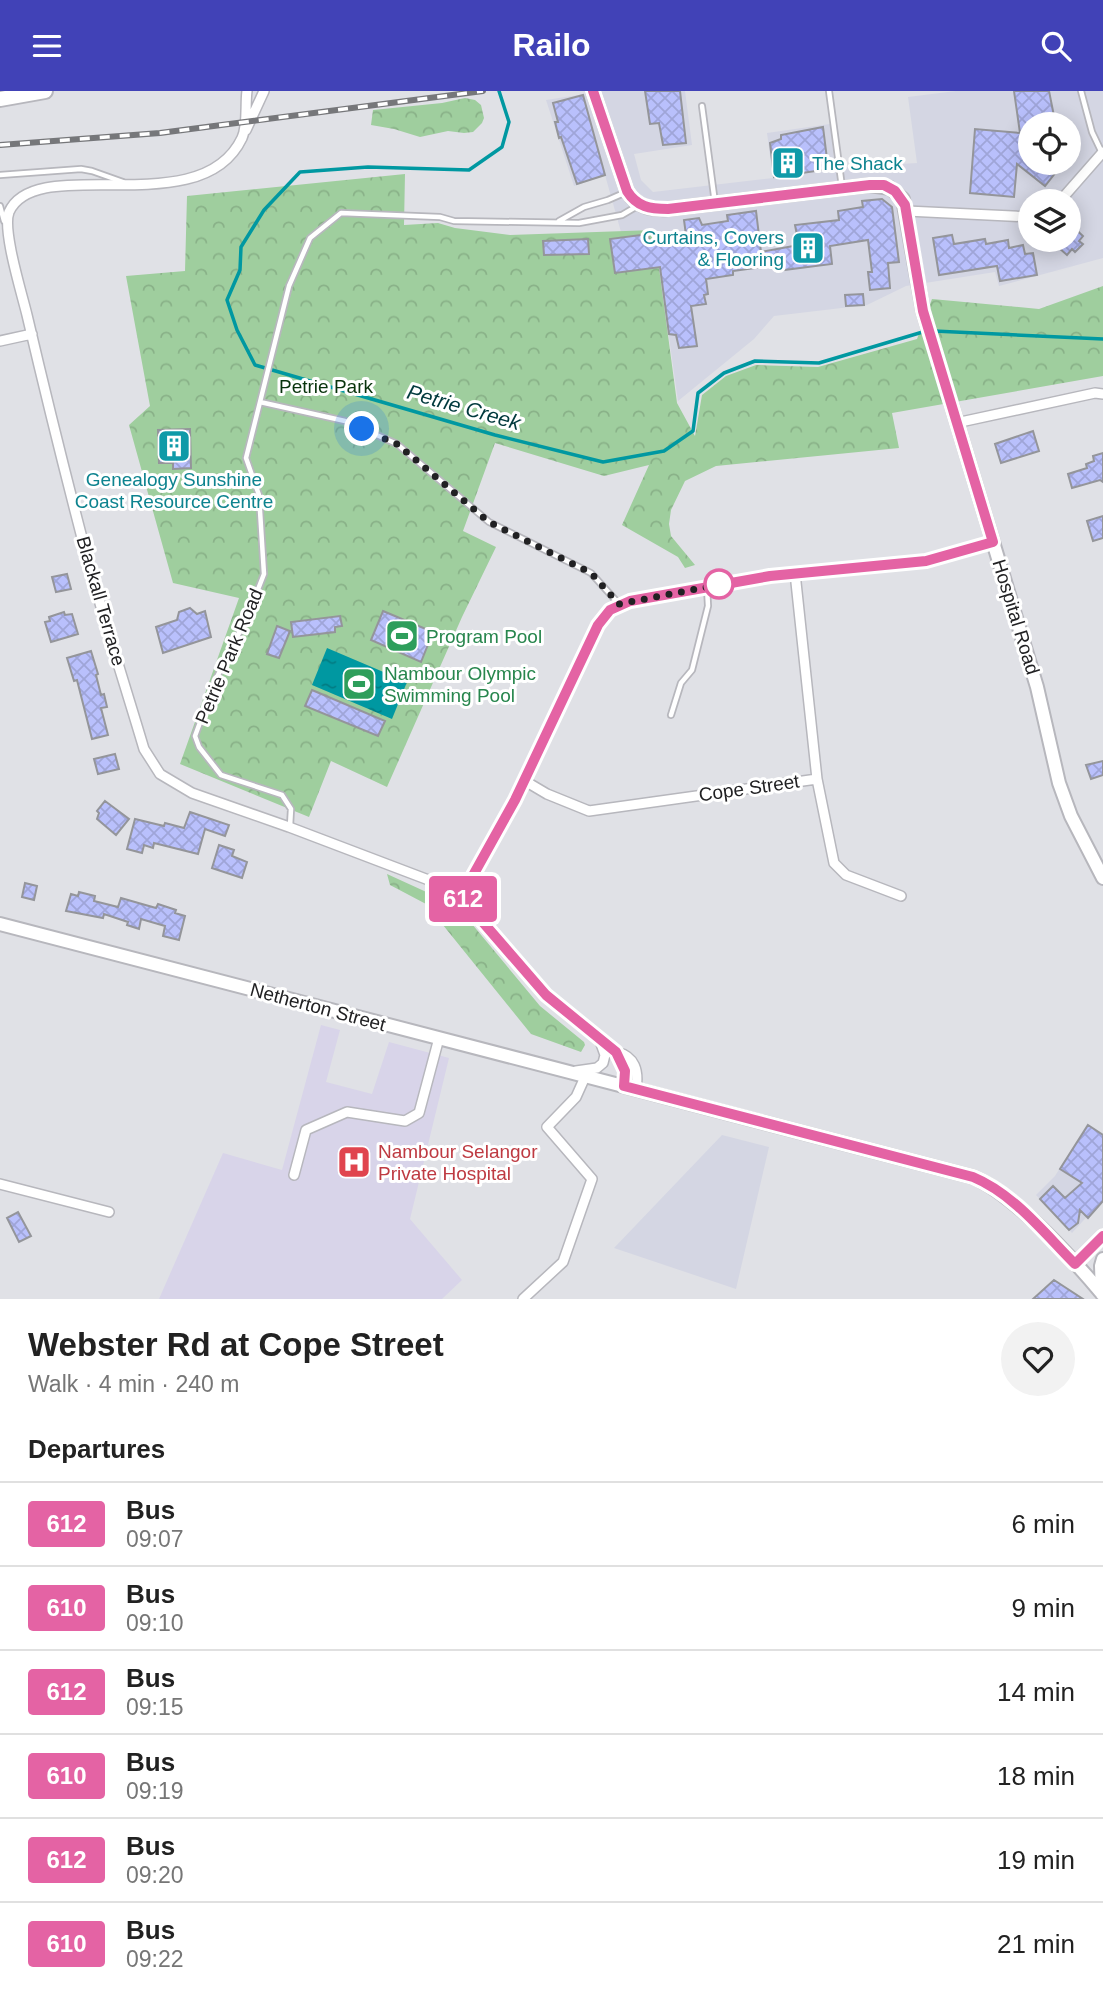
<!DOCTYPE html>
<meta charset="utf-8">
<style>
:root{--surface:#fff;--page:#f2f2f2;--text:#222;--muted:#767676;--line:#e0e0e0;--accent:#4142b7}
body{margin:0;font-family:Helvetica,sans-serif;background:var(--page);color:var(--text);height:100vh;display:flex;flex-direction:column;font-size:26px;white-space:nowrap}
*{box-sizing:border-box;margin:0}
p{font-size:23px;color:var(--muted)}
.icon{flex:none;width:38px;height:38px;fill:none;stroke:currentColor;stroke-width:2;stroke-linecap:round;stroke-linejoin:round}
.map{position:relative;height:1208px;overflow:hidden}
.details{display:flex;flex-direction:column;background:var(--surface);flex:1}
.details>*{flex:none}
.badge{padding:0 14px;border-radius:5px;font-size:24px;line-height:46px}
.controls{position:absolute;left:1018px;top:21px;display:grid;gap:14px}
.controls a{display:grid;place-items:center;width:63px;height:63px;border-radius:50%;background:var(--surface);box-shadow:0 4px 18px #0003;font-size:35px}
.you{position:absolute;width:35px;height:35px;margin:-18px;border:5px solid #fff;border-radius:50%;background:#1a73e8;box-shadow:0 0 0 10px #1a73e833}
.map>.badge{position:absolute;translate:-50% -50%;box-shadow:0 0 0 4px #fff}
h2{padding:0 28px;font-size:26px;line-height:63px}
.round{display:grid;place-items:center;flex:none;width:74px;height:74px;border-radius:37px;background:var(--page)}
.head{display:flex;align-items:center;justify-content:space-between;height:119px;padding:0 28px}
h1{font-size:33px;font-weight:600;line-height:52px}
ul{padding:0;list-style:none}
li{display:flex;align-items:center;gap:21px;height:84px;padding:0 28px;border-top:2px solid var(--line)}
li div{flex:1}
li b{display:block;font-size:26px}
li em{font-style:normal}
li .badge{min-width:77px;font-weight:700;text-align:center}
header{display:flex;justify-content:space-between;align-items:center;height:91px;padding:0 28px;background:var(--accent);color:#fff;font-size:32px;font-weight:600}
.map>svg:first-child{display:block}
.built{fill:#d4d6e3;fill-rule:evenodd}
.medical{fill:#d8d4e9}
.forest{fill:url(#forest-crowns)}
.water{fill:url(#water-ripples)}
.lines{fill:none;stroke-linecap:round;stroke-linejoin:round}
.stream{stroke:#0098a1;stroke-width:3.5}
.building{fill:url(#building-cross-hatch);stroke:#94959a;stroke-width:2}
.lane-casing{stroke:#b7b7bd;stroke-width:8}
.street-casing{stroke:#b7b7bd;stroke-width:12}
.secondary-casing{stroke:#b7b7bd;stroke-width:16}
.primary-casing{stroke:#b7b7bd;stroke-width:18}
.lane{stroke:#fff;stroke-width:4.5}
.street{stroke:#fff;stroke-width:9}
.secondary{stroke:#fff;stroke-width:12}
.primary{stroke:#fff;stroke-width:14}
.rail-casing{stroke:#76777a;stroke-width:6}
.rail{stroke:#fff;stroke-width:3.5;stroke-dasharray:10;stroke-linecap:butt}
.line-casing{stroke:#fff;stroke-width:16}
.line{stroke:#e463a4;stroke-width:10}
.walk{stroke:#212123;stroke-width:7;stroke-dasharray:0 12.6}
.stop-dot{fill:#fff;stroke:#e463a4;stroke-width:3.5}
.labels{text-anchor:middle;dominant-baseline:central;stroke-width:6;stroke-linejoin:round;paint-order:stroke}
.culture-label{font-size:19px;fill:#0d838f;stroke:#fff;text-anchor:start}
.park-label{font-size:19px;fill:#08330c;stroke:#fff}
.street-label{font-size:19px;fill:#212123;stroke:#fff}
.leisure-label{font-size:19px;fill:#27864d;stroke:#fff;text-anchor:start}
.health-label{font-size:19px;fill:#be3a42;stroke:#fff;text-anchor:start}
.water-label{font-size:21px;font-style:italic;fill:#00393d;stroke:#fff}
</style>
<header><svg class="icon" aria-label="menu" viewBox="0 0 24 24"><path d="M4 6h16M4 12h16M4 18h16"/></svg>Railo<svg class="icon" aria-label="search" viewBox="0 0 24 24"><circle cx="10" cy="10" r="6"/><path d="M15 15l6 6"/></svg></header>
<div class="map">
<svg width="1103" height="1208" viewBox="0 0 1103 1208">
<defs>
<pattern id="forest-crowns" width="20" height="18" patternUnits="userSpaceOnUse" patternTransform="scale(1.75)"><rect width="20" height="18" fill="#9fce9e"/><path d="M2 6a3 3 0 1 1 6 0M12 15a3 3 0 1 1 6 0" fill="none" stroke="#89b188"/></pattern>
<pattern id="water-ripples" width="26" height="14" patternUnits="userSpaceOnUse" patternTransform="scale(1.75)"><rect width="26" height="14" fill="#0098a1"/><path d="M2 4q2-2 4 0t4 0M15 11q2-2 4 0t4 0" fill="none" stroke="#027c83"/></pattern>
<pattern id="building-cross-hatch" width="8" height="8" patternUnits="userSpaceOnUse" patternTransform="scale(1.75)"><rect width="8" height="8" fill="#b9c0fc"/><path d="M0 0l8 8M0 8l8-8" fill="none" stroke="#9fa5d8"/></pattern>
</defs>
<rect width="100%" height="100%" fill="#e0e1e6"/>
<path class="built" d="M604,0H685L692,54L634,63L641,89L653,101L773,87L767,42L830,33L835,77L917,72L908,6L956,0H1103V167L999,195L995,181L906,195L867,214L774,225L754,248L678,310L654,140L621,141L605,84L574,95L546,9ZM1031,33H1069V72H1031ZM1031,110H1069V149H1031Z
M1087,1033L1103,1044V1108L1072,1142L1036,1104L1055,1085Z
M722,1044L769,1056L736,1198L614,1157Z"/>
<path class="medical" d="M321,934L340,939L326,991L372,1003L389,951L449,967L410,1128L462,1189L442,1208H159L223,1062L282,1079Z"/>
<path class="forest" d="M465,7L475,9L481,14L484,27L482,32L473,41L464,42L448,40L420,46L394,38L371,34L373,19L442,12Z
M405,83L404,134L438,132L455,137L510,144L654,139L677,312L695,345L702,304L726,285L756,274L818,276L917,248L932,208L1039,218L1103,195V285L892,322L899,357L716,375L685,390L671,419L669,433L671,445L695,474L685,477L678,466L622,434L649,374L604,385L495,352L463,440L496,456L462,526L387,696L331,670L309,726L180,673L239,507L173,492L129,334L150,315L126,185L185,180L187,105Z
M387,783L457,815L540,915L584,951L585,954L581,961L531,943L426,813L390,794Z"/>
<path class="water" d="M327,557L407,591L392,628L312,594Z"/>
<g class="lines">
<path class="stream" d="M499,0L509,31L502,56L469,79L368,76L300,81L264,119L241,156L240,179L227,209L237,239L255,274L495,344L603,371L664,360L693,340L698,302L724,282L755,270L819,272L926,240
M934,240L1103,248"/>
</g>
<path class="building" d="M645,0H680L686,52L663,54L659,32L650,33Z
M1014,0H1049L1054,25L1031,30V72H1063L1045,95L1017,73L1014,106L970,102L975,38L1020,42Z
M583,4L605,84L577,93L561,46L559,47L555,31H558L553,12Z
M823,36L828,76L823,77V79L774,86L770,52L781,48V44Z
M882,108L892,116L899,171L888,172L890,197L870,199L868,181H872L868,149L830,155L832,173L776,180V174L733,180V184L706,188L708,203L704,204L706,213L691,215L697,255L679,257L676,244L669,243L660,176L615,182L610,148L648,143L649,149L686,144L684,129L699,127L702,134L728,130L727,124L756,120L761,161L799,154L795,134L839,129L838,120L863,116L862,110Z
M1069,132L1083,145L1079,150L1083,153L1075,161L1072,158L1067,164L1050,149H1069Z
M952,144L954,153L985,148L986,153L1008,149L1009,157L1023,154L1025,163L1033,162L1037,184L1000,190L997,175L939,184L933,147Z
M588,148L589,163L544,164L543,150Z
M863,203L864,214L846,215L845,204Z
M190,338L191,377L173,378V372H159L158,339Z
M1033,340L1039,360L1001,372L995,353Z
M1103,362V391L1100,389L1072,397L1068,383L1087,377L1086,373L1094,370L1093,365Z
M1103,425V447L1093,450L1087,430Z
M67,483L71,498L56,501L52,486Z
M190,517L197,523L205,520L211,546L163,562L156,536L177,529L179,521Z
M383,520L433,541L421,571L371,549Z
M64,521L65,524L72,523L78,543L51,551L45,531L50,530L49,526Z
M340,525L342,535L335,536V541L293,546L291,531Z
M277,535L290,540L279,567L267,563Z
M91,560L98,583L96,584L101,604L104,603L107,616L101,617L108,644L92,648L77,589L74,590L67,567Z
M312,599L385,630L378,645L305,615Z
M115,663L119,678L98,683L94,668Z
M1103,670V684L1091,688L1086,674Z
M105,710L129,728L116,744L97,728L99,722L97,720Z
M190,721L229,734L225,745L205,738L198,763L154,752L153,757L144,754L142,762L127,758L135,728L164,735L165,732L184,737Z
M219,754L234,759L232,765L247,771L242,787L212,777Z
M25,792L37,795L34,809L22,806Z
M79,801L95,805L94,810L118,816L121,807L156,817L158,813L176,819L175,822L185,825L179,849L163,845L165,835L141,828L139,838L127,834L128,831L104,823L103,827L66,820L71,803L78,805Z
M1088,1034L1103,1044V1110L1088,1127L1080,1119L1078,1132L1069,1139L1040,1108L1053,1095L1065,1107L1082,1092L1060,1078Z
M18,1121L31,1145L19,1151L7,1127Z
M1054,1189L1083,1208H1033Z"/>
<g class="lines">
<defs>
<path id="lane" d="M829,0L842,96
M1081,0L1092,41L1102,62
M702,15L715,112
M0,84L81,78L92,80L123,91
M0,115L4,130
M559,130L584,116L608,109L624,102
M260,311L345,330L397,353L489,431L591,482L619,513
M671,624L681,592L692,579L708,515L707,496
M290,735L291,718L282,704L221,684L199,656L195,645L216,588L248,524L264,483L259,404L246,367L289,195L310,147L341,122L440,126L454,130L579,132L622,124L639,114"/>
<path id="street" d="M247,0C245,14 248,34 242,47C201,134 36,60 9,121C2,139 22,203 27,224C46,305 66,386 87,466C104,530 125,594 144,658L160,683L192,702L289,736L447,796L462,806L546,904L616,961C635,965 639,980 636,998
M246,39L264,0
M1060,110L1103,61
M907,120L1031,126
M0,250L32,243
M956,332L1095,302L1103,303
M795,482L817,688L834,772L846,784L901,805
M525,690L547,703L589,720L817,688
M462,806L515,709L598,534L610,519L630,510L770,485L926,470L993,451
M616,961L625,980L624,995
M576,980L597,977L603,972L605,964L600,950
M294,1084L306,1039L347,1021L405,1030L419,1022L439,947
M0,1093L109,1121
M523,1208L563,1171L592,1088L547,1036L576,1006L585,986"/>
<path id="secondary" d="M593,0L627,100C637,116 650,119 668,118L870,94L890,97L903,108L923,220L1037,596L1059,692L1071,725L1103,787
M0,833L973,1086C1014,1103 1074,1169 1103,1204
M1075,1173L1103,1145
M1102,1203L1101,1175L1103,1168"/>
<path id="primary" d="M0,8L45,0"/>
</defs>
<use href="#lane" class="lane-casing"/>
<use href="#street" class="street-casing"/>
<use href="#secondary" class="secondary-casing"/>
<use href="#primary" class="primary-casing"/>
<use href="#lane" class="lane"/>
<use href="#street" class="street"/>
<use href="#secondary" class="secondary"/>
<use href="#primary" class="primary"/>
<defs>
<path id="rail" d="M0,54L160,42L483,0"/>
</defs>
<use href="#rail" class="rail-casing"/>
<use href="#rail" class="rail"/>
</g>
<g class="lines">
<defs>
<path id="line" d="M593,0L627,100C637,116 650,118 668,118L870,94H884L895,100L905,114L923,220L993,451L926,470L770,485L630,510L610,519L598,534L515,709L461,806L546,904L616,961L625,980L624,995L973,1086C1014,1103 1045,1143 1075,1173L1103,1145"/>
</defs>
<use href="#line" class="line-casing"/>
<use href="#line" class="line"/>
<path class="walk" d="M362,338L397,353L489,431L591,482L619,513L728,492L719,493"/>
</g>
<defs>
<symbol id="building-square" viewBox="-11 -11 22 22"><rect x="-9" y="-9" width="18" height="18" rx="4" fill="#0f9aa8" stroke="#fff"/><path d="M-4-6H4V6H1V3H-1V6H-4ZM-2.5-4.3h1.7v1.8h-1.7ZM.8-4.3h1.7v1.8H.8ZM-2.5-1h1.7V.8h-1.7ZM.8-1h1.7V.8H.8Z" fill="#fff"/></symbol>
<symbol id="stadium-square" viewBox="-11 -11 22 22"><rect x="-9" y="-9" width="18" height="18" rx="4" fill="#2e9e5b" stroke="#fff"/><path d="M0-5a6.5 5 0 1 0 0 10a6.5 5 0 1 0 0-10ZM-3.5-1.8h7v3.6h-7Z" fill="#fff"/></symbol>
<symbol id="hospital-square" viewBox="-11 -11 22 22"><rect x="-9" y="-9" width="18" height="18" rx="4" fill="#e0444e" stroke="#fff"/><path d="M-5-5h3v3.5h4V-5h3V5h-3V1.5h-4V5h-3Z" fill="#fff"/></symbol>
</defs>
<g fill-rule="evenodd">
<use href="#building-square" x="769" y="53" width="38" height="38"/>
<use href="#building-square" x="789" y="138" width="38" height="38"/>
<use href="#building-square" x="155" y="336" width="38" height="38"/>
<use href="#stadium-square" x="383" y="526" width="38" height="38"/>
<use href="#stadium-square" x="340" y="574" width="38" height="38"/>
<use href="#hospital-square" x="335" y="1052" width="38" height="38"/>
</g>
<circle class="stop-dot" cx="719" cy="493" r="14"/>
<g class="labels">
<g class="culture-label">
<text x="812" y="72">The Shack</text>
<text x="784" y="146" text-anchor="end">Curtains, Covers<tspan x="784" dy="22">&amp; Flooring</tspan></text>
<text x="174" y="388" text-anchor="middle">Genealogy Sunshine<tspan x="174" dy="22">Coast Resource Centre</tspan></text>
</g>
<g class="park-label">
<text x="326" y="295">Petrie Park</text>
</g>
<g class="street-label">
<text transform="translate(101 510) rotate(74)">Blackall Terrace</text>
<text transform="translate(1016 526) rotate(73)">Hospital Road</text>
<text transform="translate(229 565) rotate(-67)">Petrie Park Road</text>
<text transform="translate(749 697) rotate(-8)">Cope Street</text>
<text transform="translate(318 916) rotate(15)">Netherton Street</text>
</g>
<g class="leisure-label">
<text x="426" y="545">Program Pool</text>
<text x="384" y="582">Nambour Olympic<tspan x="384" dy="22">Swimming Pool</tspan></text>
</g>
<g class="health-label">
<text x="378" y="1060">Nambour Selangor<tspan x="378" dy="22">Private Hospital</tspan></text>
</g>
<g class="water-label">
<text transform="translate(464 316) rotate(16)">Petrie Creek</text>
</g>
</g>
</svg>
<div class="controls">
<a><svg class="icon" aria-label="locate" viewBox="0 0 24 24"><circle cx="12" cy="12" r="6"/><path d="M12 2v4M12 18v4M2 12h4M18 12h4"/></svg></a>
<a><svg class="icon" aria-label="layers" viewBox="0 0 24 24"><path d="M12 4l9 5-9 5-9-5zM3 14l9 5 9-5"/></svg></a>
</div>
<div class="you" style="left:362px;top:338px"></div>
<b class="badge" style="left:463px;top:808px;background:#e463a4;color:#fff">612</b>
</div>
<section class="details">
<div class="head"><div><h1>Webster Rd at Cope Street</h1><p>Walk · 4 min · 240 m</p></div><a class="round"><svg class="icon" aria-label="heart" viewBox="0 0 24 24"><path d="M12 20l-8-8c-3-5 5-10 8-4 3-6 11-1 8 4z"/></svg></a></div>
<h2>Departures</h2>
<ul>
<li><span class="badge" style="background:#e463a4;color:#fff">612</span><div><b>Bus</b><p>09:07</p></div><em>6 min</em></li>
<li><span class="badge" style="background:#e463a4;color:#fff">610</span><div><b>Bus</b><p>09:10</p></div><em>9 min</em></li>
<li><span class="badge" style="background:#e463a4;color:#fff">612</span><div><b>Bus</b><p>09:15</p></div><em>14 min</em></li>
<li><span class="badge" style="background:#e463a4;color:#fff">610</span><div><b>Bus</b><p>09:19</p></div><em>18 min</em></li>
<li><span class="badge" style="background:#e463a4;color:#fff">612</span><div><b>Bus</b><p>09:20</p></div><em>19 min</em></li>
<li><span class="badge" style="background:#e463a4;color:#fff">610</span><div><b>Bus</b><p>09:22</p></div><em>21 min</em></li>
</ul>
</section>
